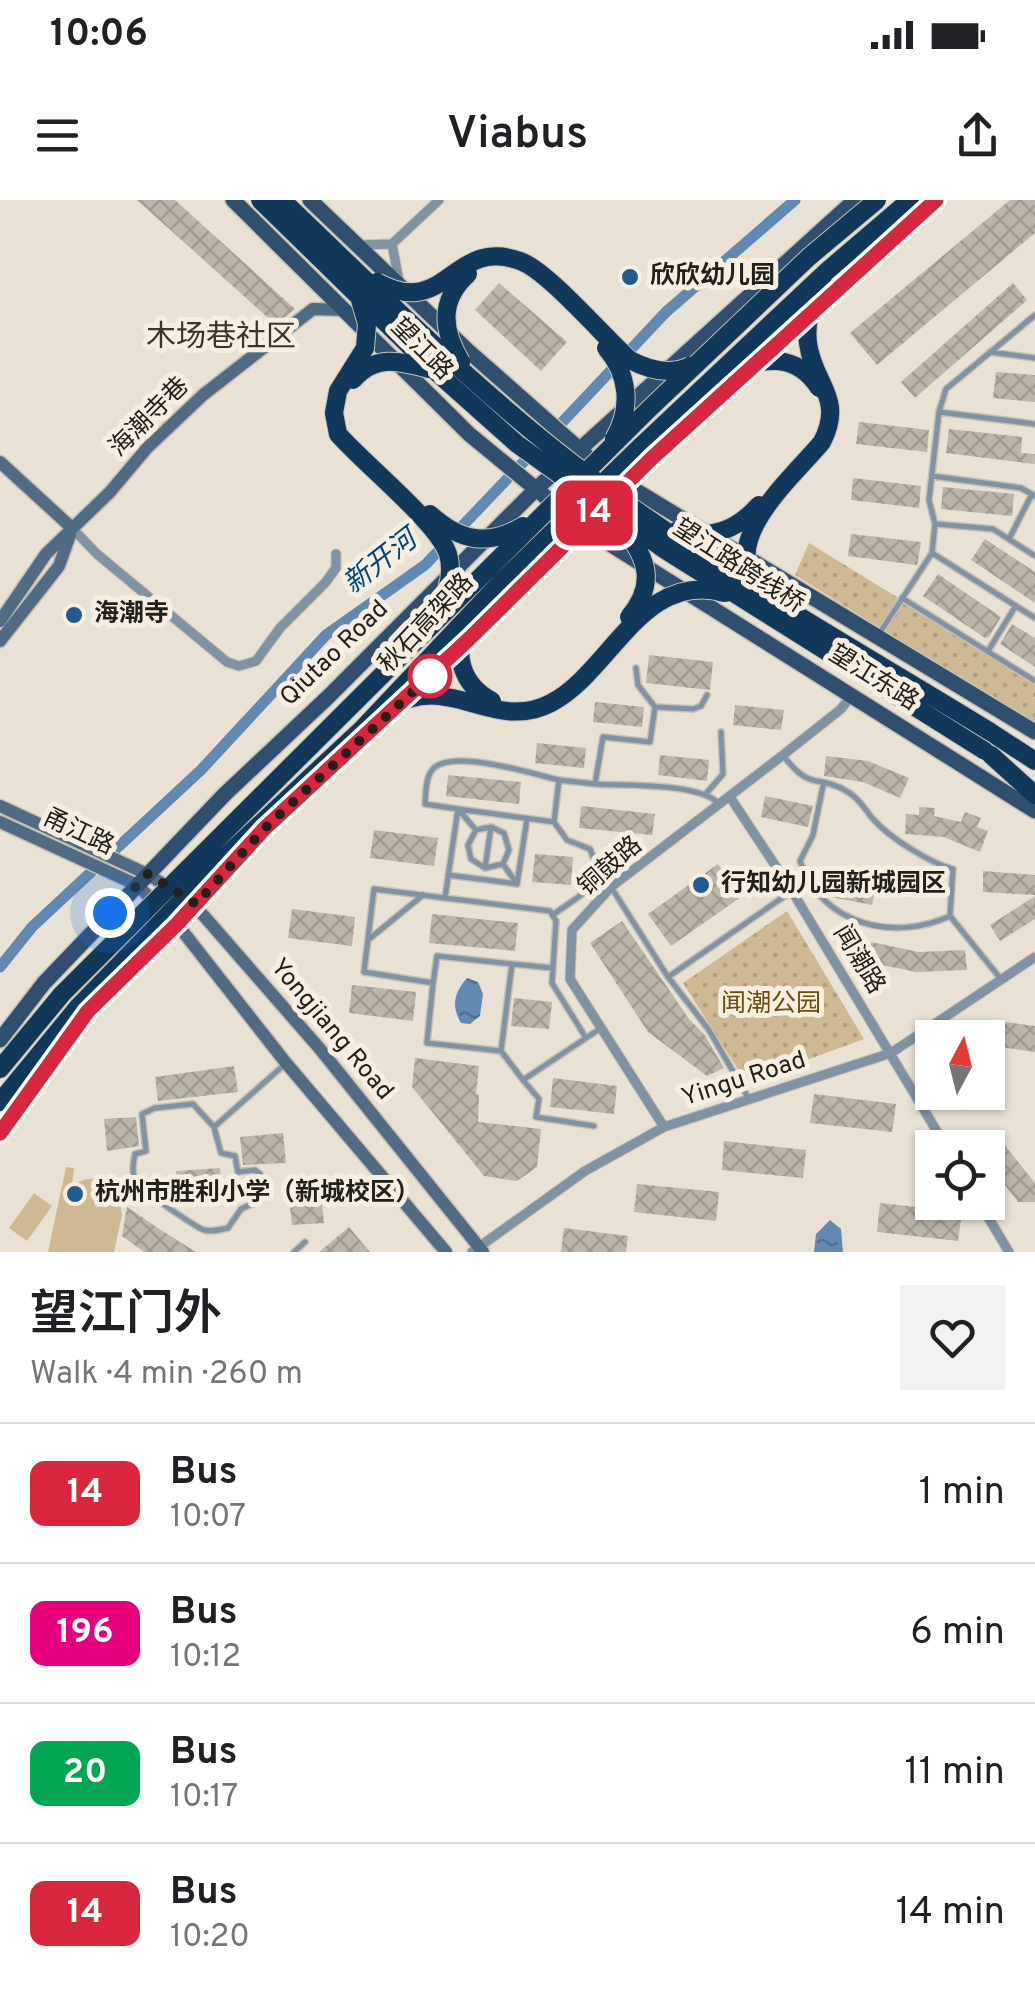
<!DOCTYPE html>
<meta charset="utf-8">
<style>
:root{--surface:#fff;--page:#f2f2f2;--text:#202124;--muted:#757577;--line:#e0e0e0}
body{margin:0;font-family:Overpass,"Noto Sans SC",sans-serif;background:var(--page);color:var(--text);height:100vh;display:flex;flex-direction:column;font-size:38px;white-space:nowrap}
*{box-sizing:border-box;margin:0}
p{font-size:32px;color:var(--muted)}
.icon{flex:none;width:55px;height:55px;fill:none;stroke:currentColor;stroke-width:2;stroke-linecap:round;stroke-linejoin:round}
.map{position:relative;height:1052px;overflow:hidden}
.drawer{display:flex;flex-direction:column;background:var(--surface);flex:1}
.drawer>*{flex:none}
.badge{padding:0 20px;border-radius:15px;font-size:35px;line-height:65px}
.needle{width:65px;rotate:7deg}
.tools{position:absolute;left:915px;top:820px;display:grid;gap:20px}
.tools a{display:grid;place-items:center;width:90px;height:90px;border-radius:0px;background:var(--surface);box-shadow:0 2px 8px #0004;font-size:50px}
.you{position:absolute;width:50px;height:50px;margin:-25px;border:8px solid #fff;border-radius:50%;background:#1a73e8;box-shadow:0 0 0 15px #1a73e833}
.map>.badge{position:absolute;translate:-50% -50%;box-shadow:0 0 0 5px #fff}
.round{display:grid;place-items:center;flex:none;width:105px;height:105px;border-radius:0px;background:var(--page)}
.overview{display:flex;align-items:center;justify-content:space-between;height:170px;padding:0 30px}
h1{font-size:48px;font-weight:600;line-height:75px}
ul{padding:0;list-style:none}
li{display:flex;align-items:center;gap:30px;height:140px;padding:0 30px;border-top:2px solid var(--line)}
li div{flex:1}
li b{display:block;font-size:38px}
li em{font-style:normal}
li .badge{min-width:110px;font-weight:700;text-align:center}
.status{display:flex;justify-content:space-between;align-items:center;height:70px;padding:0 50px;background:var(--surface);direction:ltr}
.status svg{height:28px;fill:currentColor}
header{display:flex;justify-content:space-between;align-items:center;height:130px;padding:0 30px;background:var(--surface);font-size:45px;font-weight:600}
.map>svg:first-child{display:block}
.grass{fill:#cfb994}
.park{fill:url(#park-dots)}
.water{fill:url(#water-ripples)}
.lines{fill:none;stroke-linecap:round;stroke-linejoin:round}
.canal{stroke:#6189b1;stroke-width:11}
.building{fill:url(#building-cross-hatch)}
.lane-casing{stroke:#c5beb3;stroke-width:8}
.street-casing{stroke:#c5beb3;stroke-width:11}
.secondary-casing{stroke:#c5beb3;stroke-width:15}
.primary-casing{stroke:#c5beb3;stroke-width:18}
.highway-casing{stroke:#c5beb3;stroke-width:20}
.lane{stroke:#8092a4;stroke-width:5}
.street{stroke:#8092a4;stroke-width:9}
.secondary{stroke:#516b85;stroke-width:12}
.primary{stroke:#304f6e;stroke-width:15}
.highway{stroke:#11385b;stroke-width:18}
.highway-bridge-casing{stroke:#c5beb3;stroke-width:20;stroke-linecap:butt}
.highway-bridge{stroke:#11385b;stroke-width:18}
.line-casing{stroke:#fff;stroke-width:22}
.line{stroke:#d7263d;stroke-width:15}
.walk{stroke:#23201b;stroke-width:10;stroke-dasharray:0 18}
.poi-dot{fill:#205c93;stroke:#f5eee1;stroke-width:4}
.stop-dot{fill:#fff;stroke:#d7263d;stroke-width:5}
.labels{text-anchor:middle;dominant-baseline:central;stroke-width:10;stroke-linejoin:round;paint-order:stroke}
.poi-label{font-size:25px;font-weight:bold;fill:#23201b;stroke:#f5eee1;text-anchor:start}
.street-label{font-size:25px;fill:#23201b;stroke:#f5eee1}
.park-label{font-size:25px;fill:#6a4c0d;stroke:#f5eee1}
.water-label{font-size:28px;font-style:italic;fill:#024579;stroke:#f5eee1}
.quarter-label{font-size:30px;fill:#3a342a;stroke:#f5eee1}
</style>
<div class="status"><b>10:06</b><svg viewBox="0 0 49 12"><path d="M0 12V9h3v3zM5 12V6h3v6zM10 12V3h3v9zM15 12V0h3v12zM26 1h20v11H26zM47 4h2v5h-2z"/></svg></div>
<header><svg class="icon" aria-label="menu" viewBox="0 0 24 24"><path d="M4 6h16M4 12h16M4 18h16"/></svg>Viabus<svg class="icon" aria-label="share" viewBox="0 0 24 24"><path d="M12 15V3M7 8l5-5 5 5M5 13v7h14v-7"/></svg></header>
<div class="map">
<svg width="1035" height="1052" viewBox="0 0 1035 1052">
<defs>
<pattern id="park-dots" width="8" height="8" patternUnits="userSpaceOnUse" patternTransform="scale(2.5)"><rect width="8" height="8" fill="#cfb994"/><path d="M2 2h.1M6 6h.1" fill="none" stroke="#b19f7f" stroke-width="1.8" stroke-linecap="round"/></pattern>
<pattern id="water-ripples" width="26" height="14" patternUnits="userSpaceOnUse" patternTransform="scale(2.5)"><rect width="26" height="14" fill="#6189b1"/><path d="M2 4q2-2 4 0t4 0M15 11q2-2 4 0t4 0" fill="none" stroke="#50708f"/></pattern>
<pattern id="building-cross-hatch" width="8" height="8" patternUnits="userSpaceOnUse" patternTransform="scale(2.5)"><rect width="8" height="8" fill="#bcb5a9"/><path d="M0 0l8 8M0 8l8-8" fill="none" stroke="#a19b91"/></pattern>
</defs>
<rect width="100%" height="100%" fill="#e8e1d4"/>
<path class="grass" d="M66,967L74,968L72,985C90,975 104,978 118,992L122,1015L114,1052H48Z
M34,993L52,1006L27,1041L9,1028Z"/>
<path class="park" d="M809,343L1035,482V524L795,375Z
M787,711L864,839L746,882L683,783Z"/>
<path class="water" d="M467,778L478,782L483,794L480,816L470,824L461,823C451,806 454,793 467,778Z
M830,1020L841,1029L843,1052H814L816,1034Z"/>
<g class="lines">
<path class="canal" d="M553,232L666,112L795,0
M0,767L32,727L201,570L326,435L425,365L533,252"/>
</g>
<path class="building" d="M137,0H175L295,109L276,125Z
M1010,0H1035V33L877,165L850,133Z
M499,83L567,142L541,171L475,110Z
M1013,83L1027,100L915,198L901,182Z
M996,172L1035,175V202L993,198Z
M859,222L929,230L927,252L856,244Z
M949,229L1022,237L1021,253L1035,254V264L946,253Z
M853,278L921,286L919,308L851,300Z
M943,287L1014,294L1012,316L941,309Z
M851,334L921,342L918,362L917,365L848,356Z
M985,339L1035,372V403L971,360Z
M938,374L1001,417L989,437L985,438L923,396Z
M1012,424L1035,438V467L1000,444Z
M649,455L713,462L710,490L646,483Z
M595,502L644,507L642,527L593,522Z
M735,505L784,510L781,530L733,525Z
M537,543L586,548L584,568L535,563Z
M660,555L709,560L707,581L658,575Z
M826,556L868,561L909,578L900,598L863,582L824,576Z
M448,575L521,582L519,604L446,596Z
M765,596L813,606L808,627L761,617Z
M581,606L655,614L652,635L579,628Z
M919,607L935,608L934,616L961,622L965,612L981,618L977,627L988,631L980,652L944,637L905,634L906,614L919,615Z
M374,630L438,638L434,666L370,658Z
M535,654L573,657L571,685L532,682Z
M718,664L741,697L671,746L648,714Z
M852,671L865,674L863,682L876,685L872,705L831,697L835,675L851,678Z
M983,671L1035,675V695L983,692Z
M1035,696V719L1000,741L990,725Z
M292,709L355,717L352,746L288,738Z
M432,714L518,723L515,751L429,743Z
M622,721L689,819L704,834L724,868L707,876L648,832L590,743Z
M871,742L919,752L965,750L967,770L916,772L867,762Z
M352,785L416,792L413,821L349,813Z
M514,798L552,802L549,829L511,826Z
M998,821L1035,826V852L994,846Z
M415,858L479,866L476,894L479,895L478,922L541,929L537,967L517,981L484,976L412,887Z
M234,866L238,892L158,901L155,877Z
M553,878L617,886L614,914L550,907Z
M946,892H983L962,911Z
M814,894L896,904L892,932L810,923Z
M136,917L139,946L107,951L104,919Z
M283,933L286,963L243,965L240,937Z
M724,941L806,950L803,978L722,970Z
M1003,943L1035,983V1002H1018L988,963V955Z
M220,968L222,1001L179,1004L176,971Z
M637,984L719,992L716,1021L634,1012Z
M321,993L324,1023L292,1025L289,996Z
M880,1003L962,1012L958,1041L877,1032Z
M127,1007L161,1030L196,1052H144L122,1036Z
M349,1027L370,1052H319Z
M564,1028L628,1036L626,1052H561Z"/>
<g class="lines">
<defs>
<path id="lane" d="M990,152L1035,158
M939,212L1035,224
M932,276L1021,288L1035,296
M936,324L993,329L1035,356
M1009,339L1032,294
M932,353L1035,418
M902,398L1035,481
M879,434L932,353L935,324L929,300L939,212L946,189L1035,115
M988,451L1015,407
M636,468L638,485L655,507
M783,555C811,593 818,573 848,592C860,599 865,610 874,620C890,638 930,663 953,669L950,716L1000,778
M595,584C625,586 699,583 718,603
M823,586L813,635L800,661C821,725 894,742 950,716
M705,595L723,574L721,532
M476,630L468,645L471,659L485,668L503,664
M485,668L491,627
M448,675L517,684L527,619
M786,683L803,670
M517,684L503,664L509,650L504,633L491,627L476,630L458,609L425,604C426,593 425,575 435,567C458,550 533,574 559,580
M611,687L668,777L792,691
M445,698L550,711L556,721L552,783L586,838
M553,715C580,694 607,687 590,649L567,640L554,622
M368,740L423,695
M512,764L553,768
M668,777L709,830L749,899
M433,783L427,843L501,851
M601,828L523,880L501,851L512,764L437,756L433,783L364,772L374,689L445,698L458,609L554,622L559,580L595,584L603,537L650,542L655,507L693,509L701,506L707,495
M523,880L539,899L536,917L594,926
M214,927L221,953L235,956L238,972L255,970L260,974L266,990L259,1001L241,1009L228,1028C219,1030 213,1032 204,1030C197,1028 143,991 138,985C131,976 133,964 135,954L146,951L142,914L155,908L193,904L214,927L284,865
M294,1052L305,1042"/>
<path id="street" d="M392,44L399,81
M360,45L392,44L439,0
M72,328L97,354L227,462L239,466L256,461L280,428L325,383L336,368V354
M730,597L792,691L947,948
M664,927L570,779L572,730L611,687L783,555L841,509L852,495
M979,1002L1009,1052
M472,1052L585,971L664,927L891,853L1035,757"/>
<path id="secondary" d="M0,262L72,328
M0,421L46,354L110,292L147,248L203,195L313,109L346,110
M0,441L59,366L70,335
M0,606L147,674L173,690
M0,622L137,685L177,724L286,863L446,1052
M190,700L320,849L483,1052"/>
<path id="primary" d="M233,0L469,234L581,326L1035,611
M310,0L466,149L586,255
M620,281L1035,532
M403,501L471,439L624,285L936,0
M0,840L44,783L225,594L327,498L536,289L855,0
M0,932L88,811L177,724L259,636"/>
<path id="highway" d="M989,531L1035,561
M991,555L1035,595
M0,869L62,794
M0,902L78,807"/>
</defs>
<use href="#lane" class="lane-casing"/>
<use href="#street" class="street-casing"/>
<use href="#secondary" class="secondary-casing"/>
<use href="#primary" class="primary-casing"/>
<use href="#highway" class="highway-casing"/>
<use href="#lane" class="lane"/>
<use href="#street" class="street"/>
<use href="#secondary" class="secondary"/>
<use href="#primary" class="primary"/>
<use href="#highway" class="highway"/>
<defs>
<path id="highway-bridge" d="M260,0L434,170L517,244L665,350L985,551
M282,0C383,96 481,196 593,279C718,373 856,449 989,531
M377,82C447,121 452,36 520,61C547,70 604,137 630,160C649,170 670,176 690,166
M360,100L367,124L365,148L338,191L334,213L338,234C363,263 438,323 448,354C454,375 447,395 437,413
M606,148C629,175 632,208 614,239
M461,162C442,130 439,100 468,74
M729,174C761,156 797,153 819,188
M353,180C375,154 400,161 429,169
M430,314C459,341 488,347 523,326
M624,330C649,359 655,386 629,417
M676,331C710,340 736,331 759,305
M758,385C717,341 794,276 822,242C845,197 813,184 808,143C805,121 813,100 822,80
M469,422C451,453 462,485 492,501
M387,510C447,468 492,534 551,503C611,472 642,369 725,393
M62,794L648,210L809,57L877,0
M78,807L214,667L363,528L501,382L639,248L827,71L910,0"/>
</defs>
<use href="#highway-bridge" class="highway-bridge-casing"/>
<use href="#highway-bridge" class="highway-bridge"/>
</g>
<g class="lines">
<defs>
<path id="line" d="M0,933L88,811L177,724L265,628L470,438L652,258L936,0"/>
</defs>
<use href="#line" class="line-casing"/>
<use href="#line" class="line"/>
<path class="walk" d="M110,713L148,674L196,704L265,628L430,476"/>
</g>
<g class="poi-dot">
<circle cx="630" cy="77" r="10"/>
<circle cx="74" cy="415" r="10"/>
<circle cx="701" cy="685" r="10"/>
<circle cx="75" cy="994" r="10"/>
</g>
<circle class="stop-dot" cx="430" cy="476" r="20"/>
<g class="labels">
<g class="poi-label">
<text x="650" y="77">欣欣幼儿园</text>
<text x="94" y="415">海潮寺</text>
<text x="721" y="685">行知幼儿园新城园区</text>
<text x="95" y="994">杭州市胜利小学（新城校区）</text>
</g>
<g class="street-label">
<text transform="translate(421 150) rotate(45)">望江路</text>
<text transform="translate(150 218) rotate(-45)">海潮寺巷</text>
<text transform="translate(738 367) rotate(33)">望江路跨线桥</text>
<text transform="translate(427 424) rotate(-47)">秋石高架路</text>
<text transform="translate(335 454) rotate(-44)">Qiutao Road</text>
<text transform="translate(873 479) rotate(32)">望江东路</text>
<text transform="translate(78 633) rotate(25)">甬江路</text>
<text transform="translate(611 667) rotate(-41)">铜鼓路</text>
<text transform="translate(858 760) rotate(59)">闻潮路</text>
<text transform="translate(331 830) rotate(50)">Yongjiang Road</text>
<text transform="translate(744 880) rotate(-18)">Yingu Road</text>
</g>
<g class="park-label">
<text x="771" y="805">闻潮公园</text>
</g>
<g class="water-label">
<text transform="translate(381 363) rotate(-38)">新开河</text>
</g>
<g class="quarter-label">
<text x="221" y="138">木场巷社区</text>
</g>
</g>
</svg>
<div class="tools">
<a><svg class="needle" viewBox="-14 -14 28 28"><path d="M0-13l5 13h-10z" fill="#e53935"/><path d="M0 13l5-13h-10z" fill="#757577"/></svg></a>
<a><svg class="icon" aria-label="locate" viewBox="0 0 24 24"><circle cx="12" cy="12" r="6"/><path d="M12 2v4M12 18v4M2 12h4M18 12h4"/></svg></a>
</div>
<div class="you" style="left:110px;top:713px"></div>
<b class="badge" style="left:594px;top:313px;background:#d7263d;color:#fff">14</b>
</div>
<section class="drawer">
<div class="overview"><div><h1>望江门外</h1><p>Walk · 4 min · 260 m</p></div><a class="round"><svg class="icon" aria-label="heart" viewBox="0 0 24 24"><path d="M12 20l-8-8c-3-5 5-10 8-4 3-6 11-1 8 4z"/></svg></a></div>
<ul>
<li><span class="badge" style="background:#d7263d;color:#fff">14</span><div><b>Bus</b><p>10:07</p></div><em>1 min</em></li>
<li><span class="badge" style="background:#e6007e;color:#fff">196</span><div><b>Bus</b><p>10:12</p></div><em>6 min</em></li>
<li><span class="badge" style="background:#00a651;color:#fff">20</span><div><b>Bus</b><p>10:17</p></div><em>11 min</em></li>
<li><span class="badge" style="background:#d7263d;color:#fff">14</span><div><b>Bus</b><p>10:20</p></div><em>14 min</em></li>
</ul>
</section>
